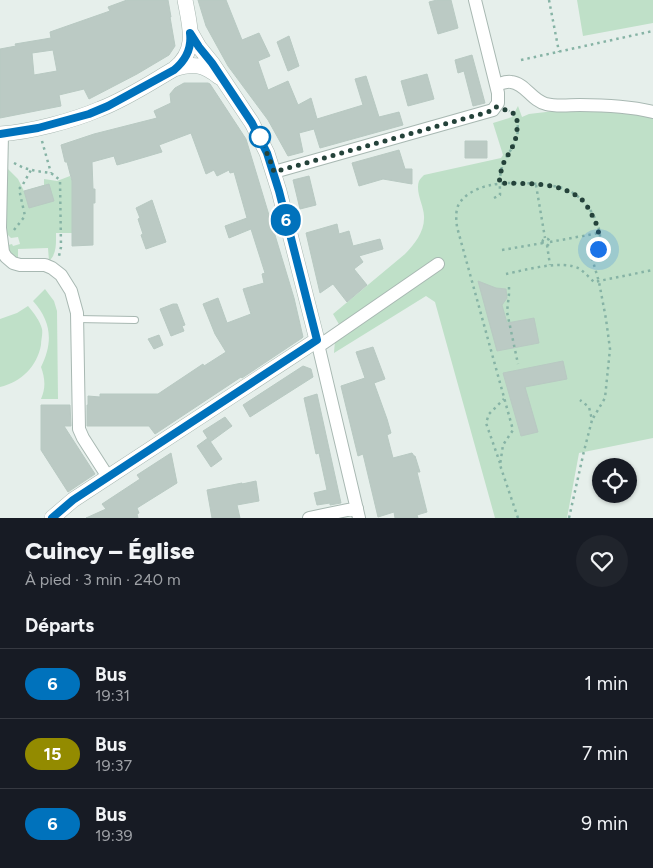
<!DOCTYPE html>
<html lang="fr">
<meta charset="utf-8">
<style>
:root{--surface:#171b24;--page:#20242c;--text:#f1f3f6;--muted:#9ea1a6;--line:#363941}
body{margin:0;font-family:Figtree,sans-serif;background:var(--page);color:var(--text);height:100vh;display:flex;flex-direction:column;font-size:19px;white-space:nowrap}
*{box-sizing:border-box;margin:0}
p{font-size:16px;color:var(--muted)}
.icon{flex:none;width:28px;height:28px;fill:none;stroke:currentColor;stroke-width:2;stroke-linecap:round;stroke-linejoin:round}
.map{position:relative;height:518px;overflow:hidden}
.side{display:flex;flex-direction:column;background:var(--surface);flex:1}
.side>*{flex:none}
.badge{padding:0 10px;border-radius:16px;font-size:18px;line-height:32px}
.fabs{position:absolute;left:592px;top:458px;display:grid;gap:10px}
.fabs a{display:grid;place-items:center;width:45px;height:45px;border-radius:50%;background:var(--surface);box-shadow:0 1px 4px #0004;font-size:25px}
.you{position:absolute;width:25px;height:25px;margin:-12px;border:4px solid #fff;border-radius:50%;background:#1a73e8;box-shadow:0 0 0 8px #1a73e833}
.map>.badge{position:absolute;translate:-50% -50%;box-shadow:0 0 0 2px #fff}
h2{padding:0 25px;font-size:19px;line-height:45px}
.round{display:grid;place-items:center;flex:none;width:52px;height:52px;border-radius:26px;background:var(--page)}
.summary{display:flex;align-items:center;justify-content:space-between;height:85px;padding:0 25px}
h1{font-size:24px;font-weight:800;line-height:38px}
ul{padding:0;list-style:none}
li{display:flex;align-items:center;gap:15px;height:70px;padding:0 25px;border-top:1px solid var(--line)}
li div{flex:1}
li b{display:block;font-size:19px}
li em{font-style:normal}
li .badge{min-width:55px;font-weight:700;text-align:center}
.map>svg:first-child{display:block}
.green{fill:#bfe0c8}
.building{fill:#bbcac4;stroke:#b8c9c2;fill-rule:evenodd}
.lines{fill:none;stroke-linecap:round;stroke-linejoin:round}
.service-casing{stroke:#a8b8b2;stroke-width:8}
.minor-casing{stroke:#a8b8b2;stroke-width:14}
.tertiary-casing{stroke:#a8b8b2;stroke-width:16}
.path{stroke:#86b3a5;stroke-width:2.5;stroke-dasharray:2.5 4;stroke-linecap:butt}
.service{stroke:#fff;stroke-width:6}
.minor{stroke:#fff;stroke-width:12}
.tertiary{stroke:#fff;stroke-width:15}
.line-casing{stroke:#fff;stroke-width:11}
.line{stroke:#0072bc;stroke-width:8}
.walk{stroke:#24423a;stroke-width:5;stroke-dasharray:0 9}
.stop-dot{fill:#fff;stroke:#0072bc;stroke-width:2.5}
</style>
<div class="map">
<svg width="653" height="518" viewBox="0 0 653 518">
<rect width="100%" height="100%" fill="#e6efeb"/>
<path class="green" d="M577,0H653V23L583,36Z
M518,106L522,117L529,114L563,110L586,109L653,115V438L579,453L567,518H495L435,302L426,296L334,353L335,340L344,333L333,314L405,254C415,244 425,231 424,216C424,206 415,192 419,181C420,179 422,177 424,175L501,158L503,155L493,123L512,117Z
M6,167L18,179L24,191L44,185V179L57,181L70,176L72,181V233H56C56,243 57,254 49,261L48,248L18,249V261L12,259L5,246L12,244L13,246L20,244L18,237L11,238L6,233Z
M45,289L54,301L57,311L58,399H41C46,388 45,378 41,367C53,343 52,322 33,301Z
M28,306C34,313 40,321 42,329C43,334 41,340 41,345C37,366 22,382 0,387V319L17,313Z"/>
<path class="building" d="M127,0H168L171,17H170L175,46L169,55L137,74L89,99L84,89L59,95L61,106L0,118V49L16,46L15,44L51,38L50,32L110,11L108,7ZM53,50L57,71L34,75L32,53Z
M198,0H226L242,40L259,33L270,56L258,61L268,90L288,81L298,105L311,98L317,119L363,105L355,79L366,76L379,117L399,112L403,125L320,148L314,129L299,133L303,152L288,156L268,120L228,66L206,26Z
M437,0H451L458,28L438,34L429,2Z
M289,36L299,66L288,71L277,42Z
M472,55L485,103L473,106L464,71L458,73L455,60Z
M427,74L434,99L408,106L401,81Z
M184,83H208L210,84L246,139L294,298L303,337L302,338L242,378L241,377L155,434L149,426H87V405H88V396L100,397V394H158L203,364L204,366L226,352L215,334L203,304L218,298L227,323L251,314L243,289L264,283L262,274L265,273L251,229L229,238L225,226L247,218L234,172L230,173L229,170L217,176L214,170L206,174L191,133L159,145L162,152L128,162L117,165L114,156L92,162L93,189H95V203H93V245L72,246V181L67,162H65L61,145L94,134L157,118L154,111L171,103L170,94L175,88Z
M465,141H487V158H465Z
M399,150L405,169H412V184L383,179L359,186L352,163Z
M309,176L316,205L300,209L293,180Z
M49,184L54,201L29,208L24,191Z
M152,200L166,242L146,249L141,235L143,234L138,219L140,218L136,208Z
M337,224L339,234L349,231L353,246L380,239L383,249L359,256L363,262L354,269L367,285L347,302L333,284L320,293L306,233Z
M478,281L496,288L506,289L507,298L502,305L507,323L534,318L539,343L497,351Z
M173,304H177L185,325L182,326L184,331L171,336L160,309Z
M159,335L163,345L154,349L148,339Z
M373,347L385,379L374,383L387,419L391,433L387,435L393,458L412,453L414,456H415L420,472H417L427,512L417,515L418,518H395L394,512L378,517L363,454L358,456L341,386L365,378L356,352Z
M563,361L567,379L525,387L538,432L521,436L503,373Z
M303,366L311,369L313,377L250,417L243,405Z
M317,394L341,503L330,505V503L317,505L314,493L327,490L319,453L316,454L304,398Z
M41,405H70L71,426H64L95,474L68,492L41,450Z
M225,417L232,426L210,442L203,431Z
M208,438L222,459L211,467L197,446Z
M171,453L177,483L137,508L139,513L137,514L138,518H86L106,509L102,504L140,479L137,475Z
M256,481L259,501L237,505L240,518H212L207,490L242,483V484Z"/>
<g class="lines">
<defs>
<path id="service" d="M77,319L135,320"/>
<path id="minor" d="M496,85C500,84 506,81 511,82C525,83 532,101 546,104C557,107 569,105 580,105C605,105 629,106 653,112
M2,134L0,228L3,252L6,257L13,263L20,265H45L52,268L61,275L71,291L77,313L79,429L83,438L108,477
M274,172L493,110L498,103V93L475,0
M317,340L359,518
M319,346L438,264
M309,518L357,508"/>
<path id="tertiary" d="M174,69C193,63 203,64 219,77
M0,134C30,132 72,121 100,109C126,99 150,83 174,69C198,50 190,27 185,0
M52,518L73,500L317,340L279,191L267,153L252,123L212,63L199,47L191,33"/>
</defs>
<use href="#service" class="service-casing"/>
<use href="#minor" class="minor-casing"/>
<use href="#tertiary" class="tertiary-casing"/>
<path class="path" d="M549,0L559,52
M521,60L653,31
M42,141L51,173
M14,163L24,168L36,171L51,173L60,180L61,247L59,256
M536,185L545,238
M494,198L500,195C500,186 499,177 502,167C504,158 511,151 515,143C519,133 520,115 509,111
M14,230L25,216L19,189L22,186L31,170
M542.5 242a3.5 3.5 0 1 1 7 0a3.5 3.5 0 1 1-7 0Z
M550,242L599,233
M547,245L550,265
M502,250L543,243
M506,274C525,270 563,259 580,269C585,273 590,278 594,282L653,270
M509,287V294L507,312L518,364
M500,463L486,423L489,414L504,399
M518,518L500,465L503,445L513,430L457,227C456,218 455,208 461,201C468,192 481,187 491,185C508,181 552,183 568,190C584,198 599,218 600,236C600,244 596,251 592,258L599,282L606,319L610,349L605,398L592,420
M569,518L584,451L592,420L589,407L580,400"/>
<use href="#service" class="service"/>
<use href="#minor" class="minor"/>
<use href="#tertiary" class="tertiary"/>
</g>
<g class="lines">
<defs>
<path id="line" d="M0,134L38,128L89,114L108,106L174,70C186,60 192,48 190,33L199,47L212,63L252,123L267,153L279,191L317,340L73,500L52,518"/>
</defs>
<use href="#line" class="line-casing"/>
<use href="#line" class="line"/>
<path class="walk" d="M260,137L271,163L274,172L488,112L493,110L496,107L512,112L517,117V130L515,142L502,166L499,183C526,184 559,181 581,199C586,203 589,210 592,215C599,228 600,235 598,249"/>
</g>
<circle class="stop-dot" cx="260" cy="137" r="10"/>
</svg>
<div class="fabs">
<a><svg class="icon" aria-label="locate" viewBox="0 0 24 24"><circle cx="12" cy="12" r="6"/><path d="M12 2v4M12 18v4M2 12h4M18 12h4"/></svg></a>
</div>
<div class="you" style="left:598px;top:249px"></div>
<b class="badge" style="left:286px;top:220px;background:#0072bc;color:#fff">6</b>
</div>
<section class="side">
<div class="summary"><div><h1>Cuincy – Église</h1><p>À pied · 3 min · 240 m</p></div><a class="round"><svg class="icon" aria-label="heart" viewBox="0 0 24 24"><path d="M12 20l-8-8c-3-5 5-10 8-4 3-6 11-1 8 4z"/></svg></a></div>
<h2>Départs</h2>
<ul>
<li><span class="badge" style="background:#0072bc;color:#fff">6</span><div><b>Bus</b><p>19:31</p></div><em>1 min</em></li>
<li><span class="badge" style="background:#938b00;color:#fff">15</span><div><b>Bus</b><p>19:37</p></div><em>7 min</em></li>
<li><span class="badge" style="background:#0072bc;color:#fff">6</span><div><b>Bus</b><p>19:39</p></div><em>9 min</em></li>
</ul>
</section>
